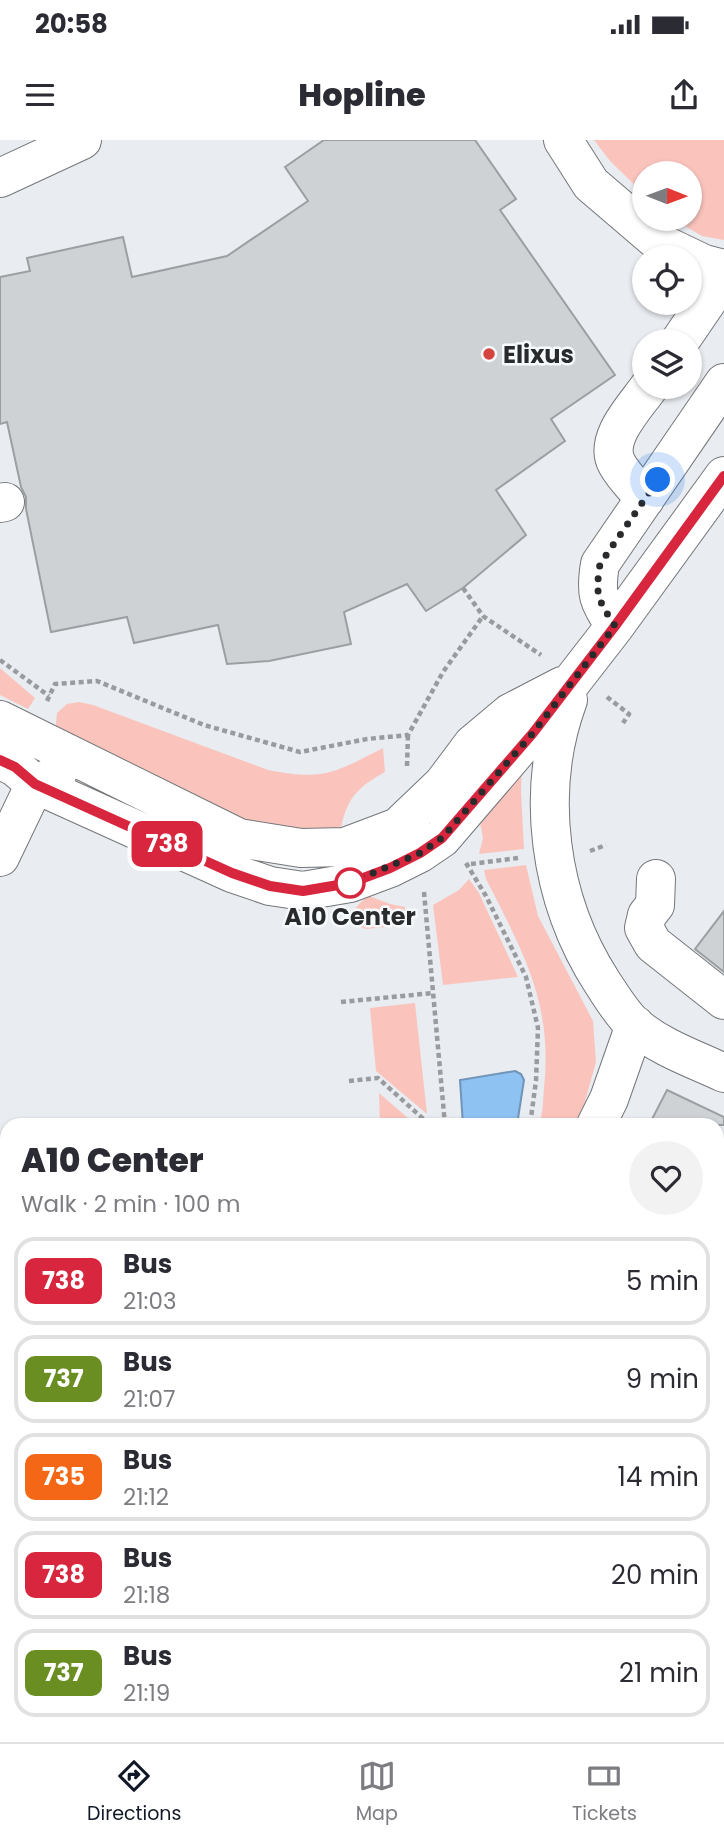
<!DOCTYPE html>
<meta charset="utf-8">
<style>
:root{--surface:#fff;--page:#f2f2f3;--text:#2b2b33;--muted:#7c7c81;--line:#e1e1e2;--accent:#111827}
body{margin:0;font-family:Poppins,sans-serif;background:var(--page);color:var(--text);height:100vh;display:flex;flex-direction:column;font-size:26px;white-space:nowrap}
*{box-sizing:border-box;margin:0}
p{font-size:23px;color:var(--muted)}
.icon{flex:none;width:38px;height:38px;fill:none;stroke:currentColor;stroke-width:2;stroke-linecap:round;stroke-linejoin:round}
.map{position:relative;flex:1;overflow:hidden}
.side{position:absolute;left:0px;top:978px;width:724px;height:625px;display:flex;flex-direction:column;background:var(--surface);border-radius:21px 21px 0 0;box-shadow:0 2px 5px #0004}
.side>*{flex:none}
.badge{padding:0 14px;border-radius:10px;font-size:24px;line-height:46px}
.needle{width:46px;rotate:91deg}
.controls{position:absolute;left:632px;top:21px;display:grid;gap:14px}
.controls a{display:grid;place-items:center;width:70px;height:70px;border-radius:50%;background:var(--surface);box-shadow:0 2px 5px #0004;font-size:35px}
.you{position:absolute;width:35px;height:35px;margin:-18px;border:5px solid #fff;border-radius:50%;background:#1a73e8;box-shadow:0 0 0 10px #1a73e833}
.map>.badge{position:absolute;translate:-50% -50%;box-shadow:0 0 0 4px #fff}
.round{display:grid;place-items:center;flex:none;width:74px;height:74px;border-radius:37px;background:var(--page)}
.summary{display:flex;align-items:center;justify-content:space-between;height:119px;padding:0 21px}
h1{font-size:33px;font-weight:800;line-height:52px}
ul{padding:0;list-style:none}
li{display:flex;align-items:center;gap:21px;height:88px;margin:0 14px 10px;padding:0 7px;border:4px solid var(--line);border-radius:21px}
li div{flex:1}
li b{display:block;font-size:26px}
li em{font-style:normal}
li .badge{min-width:77px;font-weight:700;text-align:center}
.status{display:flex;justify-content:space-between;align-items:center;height:49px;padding:0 35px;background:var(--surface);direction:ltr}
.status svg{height:19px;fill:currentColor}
header{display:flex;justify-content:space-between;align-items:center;height:91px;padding:0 21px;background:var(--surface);font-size:32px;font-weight:800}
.tabs{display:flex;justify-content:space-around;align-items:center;height:98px;border-top:2px solid var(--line);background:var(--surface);font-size:19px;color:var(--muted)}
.tabs a{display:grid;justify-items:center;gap:4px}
.tabs .on{color:var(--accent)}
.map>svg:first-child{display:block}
.green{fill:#fac4bd}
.water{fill:#8ec2f2;stroke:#7094b7;stroke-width:2}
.building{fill:#cfd2d5;stroke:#9c9fa2;stroke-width:2}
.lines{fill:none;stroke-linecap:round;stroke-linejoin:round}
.minor-casing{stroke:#74777a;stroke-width:40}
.path{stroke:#999b9e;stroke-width:4.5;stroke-dasharray:5 3.5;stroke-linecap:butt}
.minor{stroke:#fff;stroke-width:38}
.line-casing{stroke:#fff;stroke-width:16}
.line{stroke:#d7263d;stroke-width:10}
.walk{stroke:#292a2c;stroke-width:7;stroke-dasharray:0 12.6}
.poi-dot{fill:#d3453e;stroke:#f6fafd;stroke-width:2.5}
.stop-dot{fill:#fff;stroke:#d7263d;stroke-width:3.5}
.labels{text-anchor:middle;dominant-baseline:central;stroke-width:5;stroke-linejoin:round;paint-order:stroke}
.poi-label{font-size:24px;font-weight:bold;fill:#292a2c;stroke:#f6fafd;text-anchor:start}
.stop-label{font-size:24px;font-weight:bold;fill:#292a2c;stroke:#f6fafd}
</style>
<div class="status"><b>20:58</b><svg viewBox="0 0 49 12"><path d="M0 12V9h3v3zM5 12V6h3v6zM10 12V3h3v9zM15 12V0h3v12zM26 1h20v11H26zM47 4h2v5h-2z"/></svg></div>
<header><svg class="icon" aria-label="menu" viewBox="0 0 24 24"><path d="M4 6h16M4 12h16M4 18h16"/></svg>Hopline<svg class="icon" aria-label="share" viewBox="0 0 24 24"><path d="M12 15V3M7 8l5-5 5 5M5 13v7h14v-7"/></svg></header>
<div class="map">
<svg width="724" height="1602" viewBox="0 0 724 1602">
<rect width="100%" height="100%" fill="#e9ecf0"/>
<path class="green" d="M594,0H724V100L702,96L673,79H690V33H644V54L610,21Z
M0,528L35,558L28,569L0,555Z
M79,562L93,565L268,630C324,641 334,633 383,608L385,632C358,647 347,658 341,688L279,698L55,593L57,573L67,564Z
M522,623L521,651L524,709L479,714L483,698L479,677Z
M526,725L538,776L593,881L596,922L584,965L574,985H539C543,973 543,960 544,948C553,863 523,812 486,739L484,730Z
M469,739L479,753L518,837L443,845L433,765L459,750Z
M369,756L390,764L405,767L406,785L366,789L344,780C355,773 358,761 369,756Z
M415,863L427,974L376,931L370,868Z
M379,953L416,985H380Z"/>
<path class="water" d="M515,931L521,934L524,940L517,985H463L460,940Z"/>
<path class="building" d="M324,0H475L516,59L500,70L615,235L551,279L565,301L496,350L526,395L463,448L426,471L407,444L344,472L351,504L269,521L227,524L218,485L134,503L127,477L51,492L26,369V357L21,347L7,282L0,284V137L30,131L27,118L123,97L132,137L227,116L308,61L285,27Z
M724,771V832L695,809Z
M667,950L724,977V985H649Z"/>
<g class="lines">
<defs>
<path id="minor" d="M563,0L591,44L660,103L704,124L724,129
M0,38L82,0
M680,201L710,157L721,128
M645,359C636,348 624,337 617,324C603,299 635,267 649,247
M0,363L5,362
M615,486C598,460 595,455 600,424L724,243
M568,560C534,652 549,760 602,842C612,857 621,873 634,885C659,907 694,919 724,933
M0,580L239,698L301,708L345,707L398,687L443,644L473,604L510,573L562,546
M0,620L15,627L35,644L232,733L270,746L303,751L350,743L390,728L420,713L442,698L532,593L615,486L724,336
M0,717L35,644L57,635
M656,739L655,765L647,775L644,788L653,804L724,860
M596,985L609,959L635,885
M0,1320L7,1318"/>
</defs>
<use href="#minor" class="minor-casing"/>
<path class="path" d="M463,448L483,476L541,515
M0,520L49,556
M607,557L629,574L623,583
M47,561L55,544L97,541L204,585L300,612L367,599L408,595L443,532L483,476
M407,626L408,595
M590,711L606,705
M466,723L486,756L526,837L538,888L536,941L530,985
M471,724L518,718
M424,752L445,985
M341,862L433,853
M349,941L378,938L430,985
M0,1088L7,1092"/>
<use href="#minor" class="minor"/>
</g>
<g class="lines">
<defs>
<path id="line" d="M0,620L15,627L35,644L232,733L270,746L303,751L350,743L390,728L420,713L442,698L533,593L615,486L724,336"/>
</defs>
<use href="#line" class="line-casing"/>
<use href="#line" class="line"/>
<path class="walk" d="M350,743L420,713L442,698L533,593L615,486C598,459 595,457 600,424L658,340"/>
</g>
<circle class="poi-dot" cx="489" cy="214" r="7"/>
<circle class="stop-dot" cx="350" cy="743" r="14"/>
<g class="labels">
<g class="poi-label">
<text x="503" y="214">Elixus</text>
</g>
<g class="stop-label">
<text x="350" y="776">A10 Center</text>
</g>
</g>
</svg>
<div class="controls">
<a><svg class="needle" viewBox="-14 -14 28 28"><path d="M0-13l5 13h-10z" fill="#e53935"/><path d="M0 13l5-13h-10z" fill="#7c7c81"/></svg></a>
<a><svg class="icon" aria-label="locate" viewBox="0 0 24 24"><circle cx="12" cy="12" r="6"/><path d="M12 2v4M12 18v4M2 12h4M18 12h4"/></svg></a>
<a><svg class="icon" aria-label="layers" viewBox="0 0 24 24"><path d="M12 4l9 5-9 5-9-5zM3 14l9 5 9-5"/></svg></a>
</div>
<div class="you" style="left:658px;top:340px"></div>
<b class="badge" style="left:167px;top:704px;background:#d7263d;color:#fff">738</b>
<section class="side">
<div class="summary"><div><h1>A10 Center</h1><p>Walk · 2 min · 100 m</p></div><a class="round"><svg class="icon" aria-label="heart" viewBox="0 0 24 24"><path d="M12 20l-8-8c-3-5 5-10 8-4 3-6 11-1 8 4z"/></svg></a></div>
<ul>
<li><span class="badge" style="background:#d7263d;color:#fff">738</span><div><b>Bus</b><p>21:03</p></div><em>5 min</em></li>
<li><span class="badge" style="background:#6b8e23;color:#fff">737</span><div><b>Bus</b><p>21:07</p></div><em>9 min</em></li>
<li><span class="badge" style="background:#f46717;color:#fff">735</span><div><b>Bus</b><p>21:12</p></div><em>14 min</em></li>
<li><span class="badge" style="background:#d7263d;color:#fff">738</span><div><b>Bus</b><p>21:18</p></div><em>20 min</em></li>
<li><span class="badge" style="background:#6b8e23;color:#fff">737</span><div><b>Bus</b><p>21:19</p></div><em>21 min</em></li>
</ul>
</section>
</div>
<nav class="tabs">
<a class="on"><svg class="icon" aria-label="directions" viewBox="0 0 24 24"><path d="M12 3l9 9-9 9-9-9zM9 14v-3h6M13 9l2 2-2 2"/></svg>Directions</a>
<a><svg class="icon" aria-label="map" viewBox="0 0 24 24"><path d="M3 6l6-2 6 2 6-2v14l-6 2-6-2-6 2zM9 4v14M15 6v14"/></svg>Map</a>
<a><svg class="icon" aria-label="tickets" viewBox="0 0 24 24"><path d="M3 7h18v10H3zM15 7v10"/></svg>Tickets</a>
</nav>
